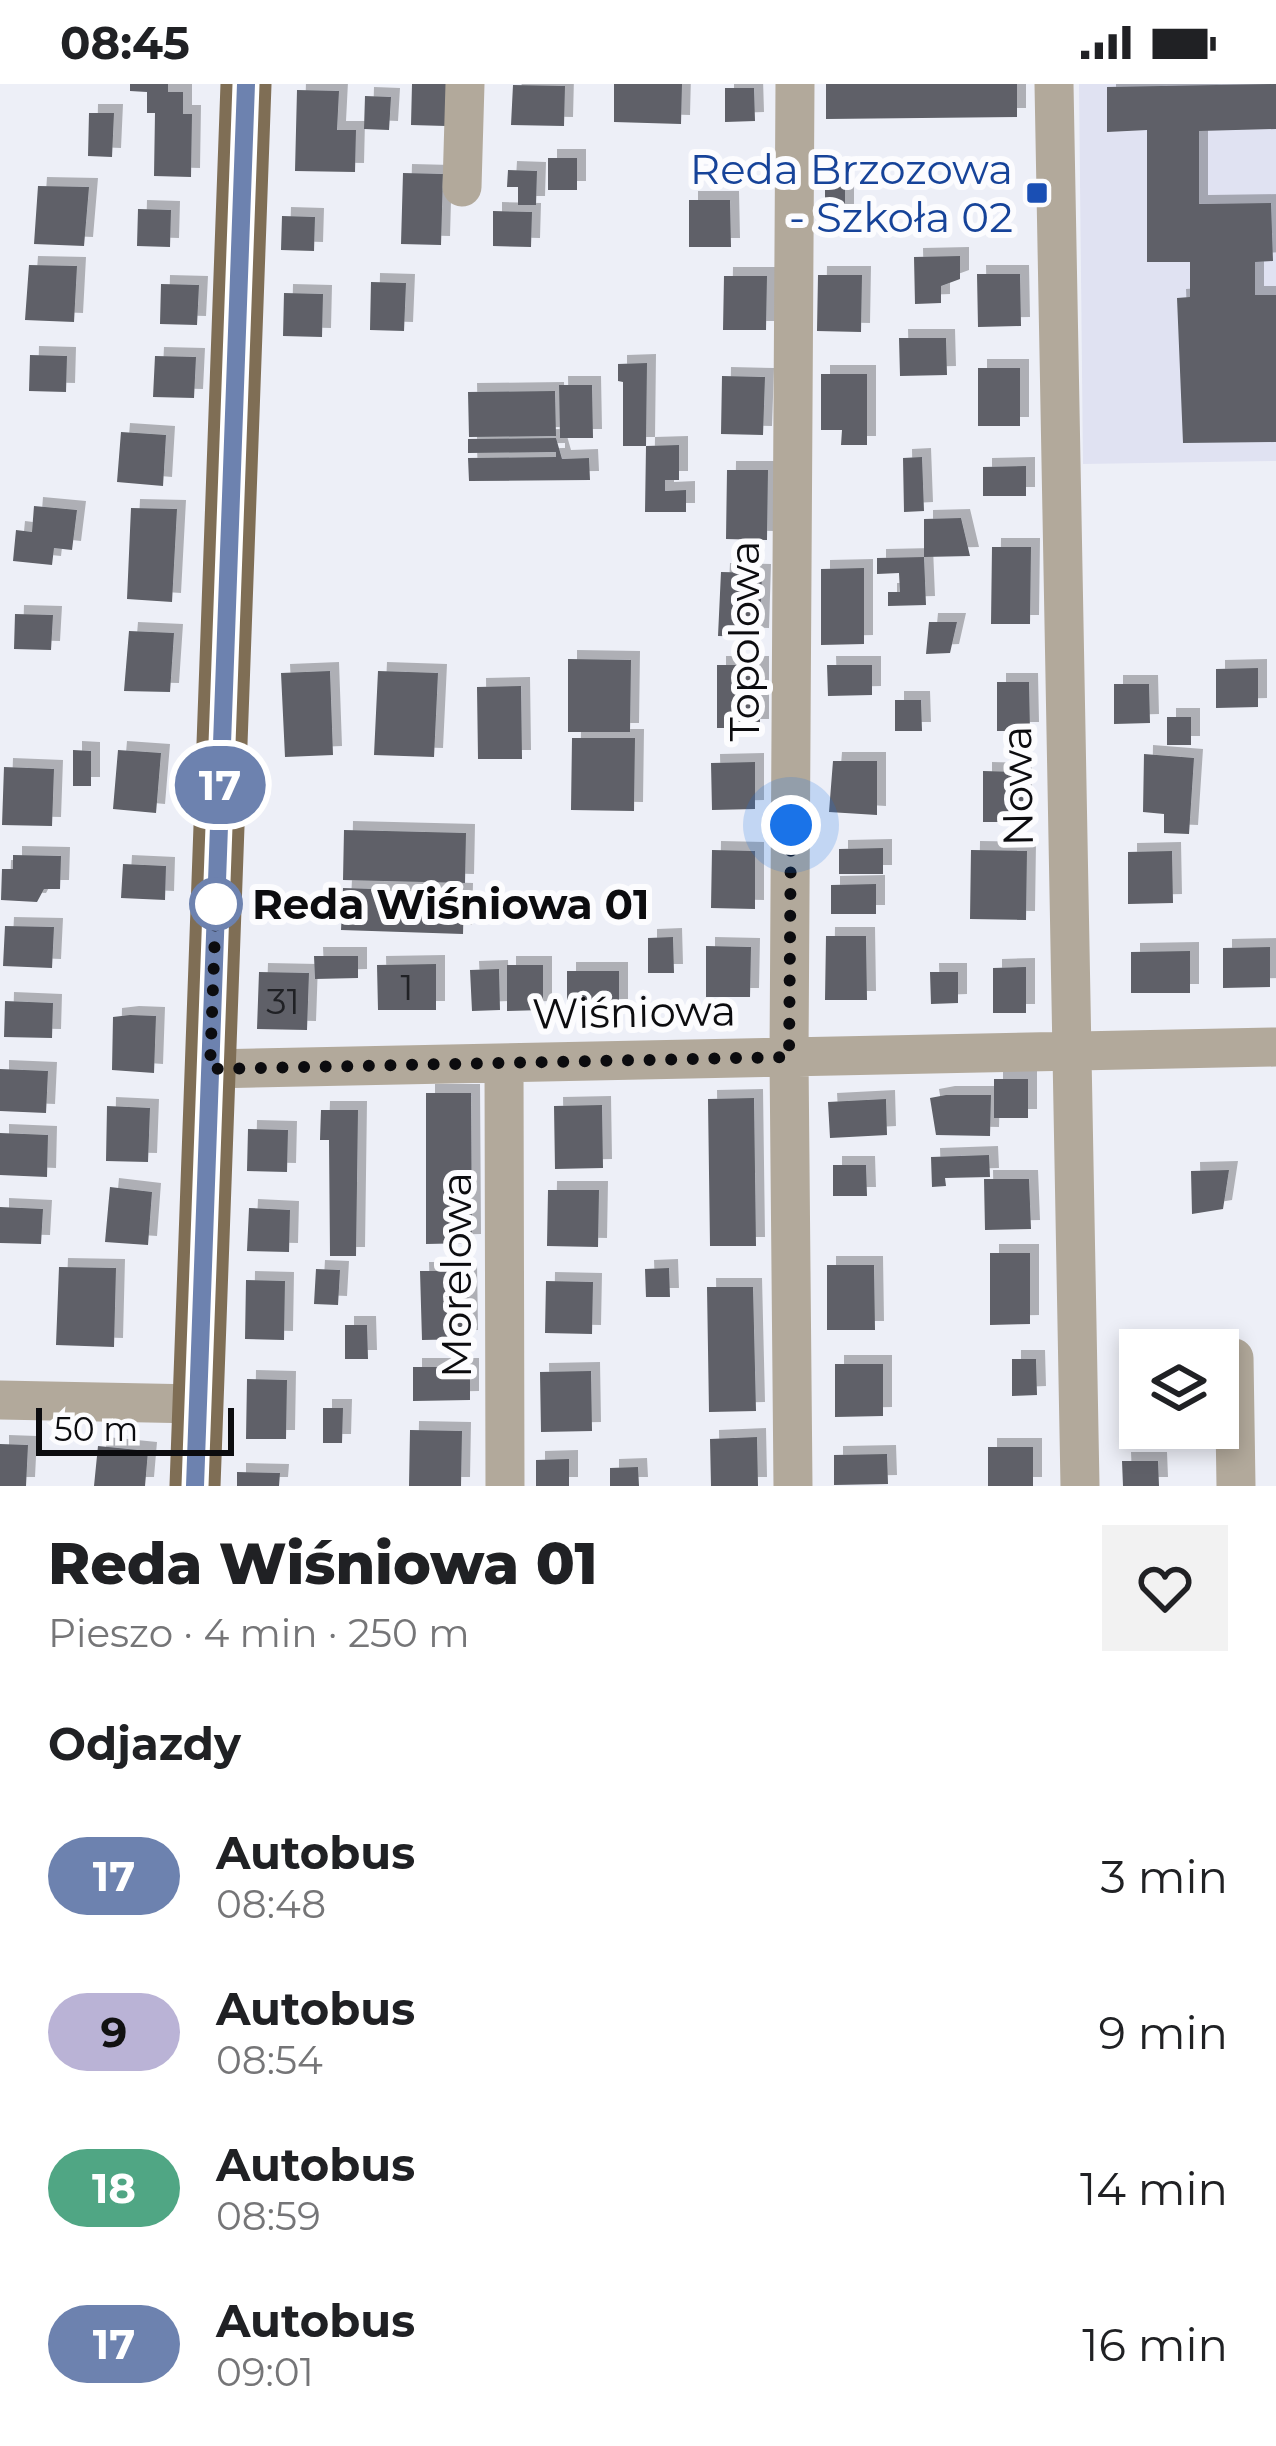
<!DOCTYPE html>
<html lang="pl">
<meta charset="utf-8">
<style>
:root{--surface:#fff;--page:#f2f2f2;--text:#202124;--muted:#757577}
body{margin:0;font-family:Montserrat,sans-serif;background:var(--page);color:var(--text);height:100vh;display:flex;flex-direction:column;font-size:45px;white-space:nowrap}
*{box-sizing:border-box;margin:0}
p{font-size:39px;color:var(--muted)}
.icon{flex:none;width:66px;height:66px;fill:none;stroke:currentColor;stroke-width:2;stroke-linecap:round;stroke-linejoin:round}
.map{position:relative;height:1402px;overflow:hidden}
.sheet{display:flex;flex-direction:column;background:var(--surface);flex:1}
.sheet>*{flex:none}
.badge{padding:0 24px;border-radius:39px;font-size:42px;line-height:78px}
.fabs{position:absolute;left:1119px;top:1245px;display:grid;gap:24px}
.fabs a{display:grid;place-items:center;width:120px;height:120px;border-radius:0px;background:var(--surface);box-shadow:0 6px 18px #0003;font-size:60px}
.scale{position:absolute;left:36px;bottom:30px;width:198px;box-sizing:border-box;padding-left:12px;border:6px solid #0c0c0f;border-top:0;font-size:33px;line-height:42px;white-space:nowrap;color:#0c0c0f;-webkit-text-stroke:9px #fcfcfe;paint-order:stroke}
.you{position:absolute;width:60px;height:60px;margin:-30px;border:9px solid #fff;border-radius:50%;background:#1a73e8;box-shadow:0 0 0 18px #1a73e833}
.map>.badge{position:absolute;translate:-50% -50%;box-shadow:0 0 0 6px #fff}
h2{padding:0 48px;font-size:45px;line-height:108px}
.round{display:grid;place-items:center;flex:none;width:126px;height:126px;border-radius:0px;background:var(--page)}
.overview{display:flex;align-items:center;justify-content:space-between;height:204px;padding:0 48px}
h1{font-size:57px;font-weight:800;line-height:90px}
ul{padding:0;list-style:none}
li{display:flex;align-items:center;gap:36px;height:156px;padding:0 48px}
li div{flex:1}
li b{display:block;font-size:45px}
li em{font-style:normal}
li .badge{min-width:132px;font-weight:700;text-align:center}
.status{display:flex;justify-content:space-between;align-items:center;height:84px;padding:0 60px;background:var(--surface);direction:ltr}
.status svg{height:33px;fill:currentColor}
.map>svg:first-child{display:block}
.built{fill:#e0e2f2}
.building{fill:#5e6067;filter:url(#shadow)}
.lines{fill:none;stroke-linecap:round;stroke-linejoin:round}
.minor{stroke:#b2a99b;stroke-width:39}
.major{stroke:#7f6e55;stroke-width:51}
.line-casing{stroke:#fff;stroke-width:27}
.line{stroke:#6d82af;stroke-width:18}
.walk{stroke:#0c0c0f;stroke-width:12;stroke-dasharray:0 21.6}
.transit-dot{fill:#1a4fb4;stroke:#fcfcfe;stroke-width:4.5}
.stop-dot{fill:#fff;stroke:#6d82af;stroke-width:6}
.labels{text-anchor:middle;dominant-baseline:central;stroke-width:12;stroke-linejoin:round;paint-order:stroke}
.number-label{font-size:36px;fill:#202125}
.transit-label{font-size:42px;fill:#164399;stroke:#fcfcfe;text-anchor:end}
.street-label{font-size:42px;fill:#0c0c0f;stroke:#fcfcfe}
.stop-label{font-size:42px;font-weight:bold;fill:#0c0c0f;stroke:#fcfcfe;text-anchor:start}
</style>
<div class="status"><b>08:45</b><svg viewBox="0 0 49 12"><path d="M0 12V9h3v3zM5 12V6h3v6zM10 12V3h3v9zM15 12V0h3v12zM26 1h20v11H26zM47 4h2v5h-2z"/></svg></div>
<div class="map">
<svg width="1276" height="1402" viewBox="0 0 1276 1402">
<defs>
<filter id="shadow"><feDropShadow dx="9" dy="-9" stdDeviation="0" flood-color="#0004"/></filter>
</defs>
<rect width="100%" height="100%" fill="#edeff7"/>
<path class="built" d="M1079,0H1276V377L1083,380Z"/>
<path class="building" d="M130,0H168V8H183V30H192L191,93L154,92L155,29H147V8L130,7Z
M412,0H448L446,42L411,41Z
M614,0H682L681,40L614,38Z
M826,0H1017V33L826,35Z
M1276,0V45L1199,47V120L1271,119L1273,177L1255,178V211H1276V358L1183,359L1177,214L1190,213V178H1147V46L1107,48V3Z
M513,1L565,2L564,42L511,41Z
M725,4H754L755,37L725,38Z
M297,6L339,7L337,46H356L355,88L295,87Z
M365,12L391,13L389,46L364,45Z
M89,29H114L112,73L88,72Z
M548,74H577V106H548Z
M825,84H845V134H825Z
M508,86L537,87L536,121H518V103H507Z
M403,89L443,90L441,161L401,160Z
M38,102L89,103L84,162L34,160Z
M689,116H730L731,163H689Z
M138,125L171,126L170,163L137,162Z
M493,127L532,128L531,163L493,162Z
M282,132L315,133L314,167L281,166Z
M960,172V195L941,202V219L915,220L914,173Z
M29,181L77,182L74,238L25,236Z
M977,190H1020L1021,242L978,243Z
M818,191H862L861,248L817,247Z
M724,192H767L766,246H723Z
M371,198L406,199L404,247L370,246Z
M161,200L199,201L197,241L160,240Z
M284,209L323,210L322,253L283,252Z
M899,254H946L947,291L900,292Z
M30,271L67,272L66,308L29,307Z
M155,272L196,273L194,314L153,313Z
M647,279L646,362L679,361V396H665V407L686,406V428H645L646,362H623V298L618,297V280Z
M978,284H1020V342H978Z
M821,290H867V361H841L842,346H821Z
M722,292L765,293L763,351L721,350Z
M559,301H592L593,354H560Z
M555,307L556,352L469,353L468,308Z
M121,348L166,351L163,402L117,398Z
M556,354L562,375L589,374L590,396L469,397L468,374L556,373V368L468,369V355Z
M922,373L924,427L904,428L903,374Z
M1026,382V412H983V383Z
M727,386H768L767,456L726,455Z
M34,422L77,426L72,466L54,464L52,481L13,477L16,446L32,448Z
M131,424L177,425L172,518L127,515Z
M961,434L970,472L924,473V435Z
M992,463H1031L1030,540H991Z
M924,473L926,521L888,522V508H900L899,489L877,490V474Z
M864,484V560L821,561V485Z
M721,488L762,489L760,553L718,552Z
M15,530L53,531L51,566L14,565Z
M929,538H957L950,569L926,570Z
M129,547L174,549L170,608L124,607Z
M568,575L631,576L630,648H568Z
M717,581H760V644H717Z
M827,581H872V611L828,612Z
M1258,584V623L1216,624V585Z
M330,587L333,671L285,673L281,589Z
M378,587L438,589L434,673L374,671Z
M997,598H1029L1030,647H997Z
M1114,600H1149L1150,639L1114,640Z
M521,602L522,675H478L477,603Z
M895,616H921L922,647H895Z
M1167,633H1191V661H1167Z
M572,654H635L634,727L571,726Z
M73,666L91,667V702H73Z
M118,666L161,669L156,729L113,725Z
M1144,670L1194,674L1189,750L1164,749V730L1143,728Z
M833,677H877V731L829,728Z
M755,678V725L712,726L711,679Z
M4,683L54,685L52,742L2,741Z
M983,687L1023,688V738H983Z
M344,746L466,749L465,799L343,796Z
M883,764V790H839V765Z
M712,766L755,767V825L711,824Z
M971,766L1027,767L1026,836L970,835Z
M1172,767L1173,819L1128,820V768Z
M13,771L61,772L60,805H44L37,818L1,816L2,785H13Z
M123,780L166,782L165,816L121,814Z
M876,800V830H831V801Z
M343,804L464,808L463,850L341,846Z
M5,842L54,843L52,884L3,882Z
M826,852H866L867,916H825Z
M673,853L674,889H648V854Z
M706,862L751,863L750,913H706Z
M1270,863V903L1223,904V864Z
M1190,867V909H1131V868Z
M314,872H358V894L315,895Z
M436,880V926H378L377,881Z
M507,881H543V926L507,927Z
M1026,883V929H993V884Z
M499,885L500,926L472,927L470,886Z
M567,887H619V924H567Z
M259,888L309,889L307,946L257,945Z
M930,888H958V919L931,920Z
M5,917L53,919L52,954L4,953Z
M130,931L156,932L154,989L112,986L113,933Z
M0,985L48,987L46,1029L0,1027Z
M994,995H1028V1034H994Z
M426,1009H471L472,1159L426,1160Z
M946,1011H991L990,1052L936,1051L930,1014Z
M754,1014L756,1162H710L708,1015Z
M886,1015L887,1051L830,1054L828,1018Z
M602,1021L603,1084L555,1085L554,1022Z
M107,1022L150,1024L148,1078L106,1077Z
M321,1026H358L356,1172H330L329,1056H320Z
M248,1045L288,1046L287,1088L247,1087Z
M0,1049L48,1051L47,1093L0,1091Z
M989,1071L990,1093L945,1094L946,1102L932,1103L931,1073Z
M833,1081H866L867,1112H833Z
M1229,1086L1223,1125L1192,1130L1191,1087Z
M984,1095H1029L1031,1145L985,1146Z
M110,1103L152,1108L148,1161L105,1158Z
M548,1106H599L598,1163L547,1162Z
M0,1123L43,1125L41,1160L0,1159Z
M249,1124L290,1126L289,1168L247,1167Z
M990,1169H1030V1240L990,1241Z
M827,1181H874L875,1246H827Z
M59,1183L116,1184L114,1263L56,1261Z
M669,1184L670,1213H646L645,1185Z
M316,1185L340,1186L338,1221L314,1220Z
M420,1187H468L469,1255L422,1256Z
M246,1196L285,1197L284,1256L245,1255Z
M546,1197L593,1198L592,1250L545,1249Z
M707,1203H753L756,1327L709,1328Z
M345,1241H367L368,1275H345Z
M1012,1275H1036L1037,1311L1012,1312Z
M835,1280H883V1332L835,1333Z
M413,1283H470V1316L413,1317Z
M591,1287L592,1347L541,1348L540,1288Z
M247,1295L287,1296L286,1355H246Z
M1122,1297H1140V1334L1123,1335Z
M323,1324H343L342,1359H323Z
M410,1346L462,1347L461,1402H409Z
M757,1353L758,1402H711L710,1355Z
M0,1360L28,1361L26,1402H0Z
M98,1362L148,1367L145,1402H94Z
M988,1363H1033V1402H988Z
M887,1370L888,1400L834,1401V1371Z
M569,1375V1402H536V1376Z
M1122,1377H1158L1159,1402H1123Z
M638,1383L639,1402H610V1384Z
M237,1388L280,1389L279,1402H237Z"/>
<g class="lines">
<path class="minor" d="M1054,0L1080,1402
M462,103L465,0
M504,979L505,1402
M210,985L1276,963
M1234,1274L1236,1402
M0,1316L198,1320
M793,1402L789,973L795,0"/>
<path class="major" d="M195,1402L246,0"/>
</g>
<g class="lines">
<defs>
<path id="line" d="M195,1402L246,0"/>
</defs>
<use href="#line" class="line-casing"/>
<use href="#line" class="line"/>
<path class="walk" d="M216,820L210,985L789,973L791,741"/>
</g>
<rect class="transit-dot" x="1025" y="97" width="24" height="24" rx="6"/>
<circle class="stop-dot" cx="216" cy="820" r="24"/>
<g class="labels">
<g class="number-label">
<text x="407" y="903">1</text>
<text x="283" y="917">31</text>
</g>
<g class="transit-label">
<text x="1013" y="85">Reda Brzozowa<tspan x="1013" dy="48">- Szkoła 02</tspan></text>
</g>
<g class="street-label">
<text transform="translate(744 557) rotate(-90)">Topolowa</text>
<text transform="translate(1017 702) rotate(-91)">Nowa</text>
<text transform="translate(634 928) rotate(-1)">Wiśniowa</text>
<text transform="translate(456 1191) rotate(-90)">Morelowa</text>
</g>
<g class="stop-label">
<text x="252" y="820">Reda Wiśniowa 01</text>
</g>
</g>
</svg>
<div class="fabs">
<a><svg class="icon" aria-label="layers" viewBox="0 0 24 24"><path d="M12 4l9 5-9 5-9-5zM3 14l9 5 9-5"/></svg></a>
</div>
<div class="scale">50 m</div>
<div class="you" style="left:791px;top:741px"></div>
<b class="badge" style="left:220px;top:701px;background:#6d82af;color:#fff">17</b>
</div>
<section class="sheet">
<div class="overview"><div><h1>Reda Wiśniowa 01</h1><p>Pieszo · 4 min · 250 m</p></div><a class="round"><svg class="icon" aria-label="heart" viewBox="0 0 24 24"><path d="M12 20l-8-8c-3-5 5-10 8-4 3-6 11-1 8 4z"/></svg></a></div>
<h2>Odjazdy</h2>
<ul>
<li><span class="badge" style="background:#6d82af;color:#fff">17</span><div><b>Autobus</b><p>08:48</p></div><em>3 min</em></li>
<li><span class="badge" style="background:#bab3d6;color:#111">9</span><div><b>Autobus</b><p>08:54</p></div><em>9 min</em></li>
<li><span class="badge" style="background:#50a684;color:#fff">18</span><div><b>Autobus</b><p>08:59</p></div><em>14 min</em></li>
<li><span class="badge" style="background:#6d82af;color:#fff">17</span><div><b>Autobus</b><p>09:01</p></div><em>16 min</em></li>
</ul>
</section>
